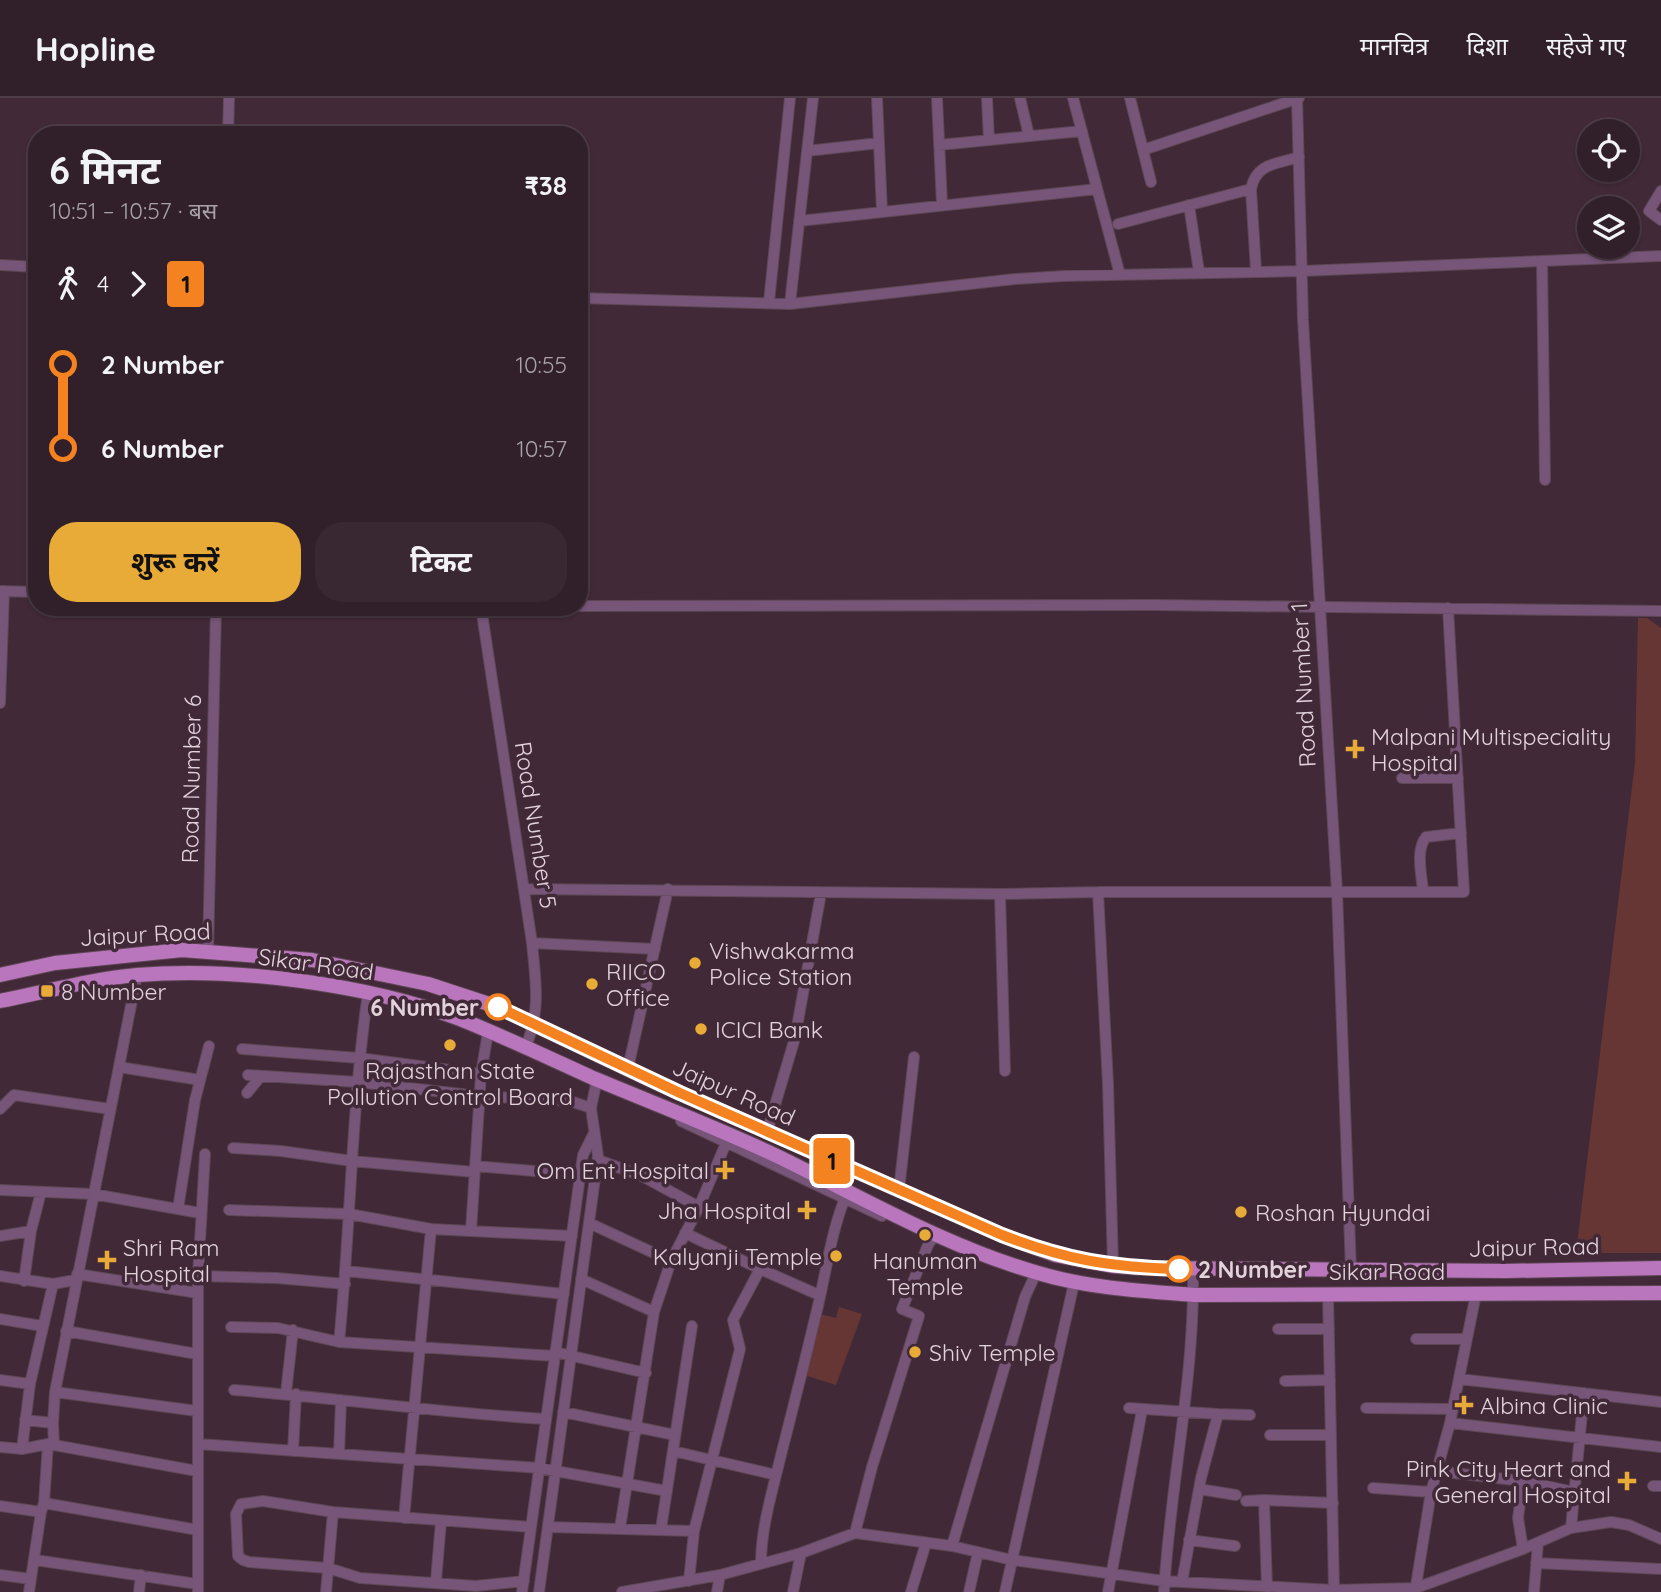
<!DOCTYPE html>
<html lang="hi">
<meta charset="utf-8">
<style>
:root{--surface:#311f29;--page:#392731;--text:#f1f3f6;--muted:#a8a2a8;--line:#4c3d46;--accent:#e9ab38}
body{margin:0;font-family:Quicksand,"Noto Sans Devanagari",sans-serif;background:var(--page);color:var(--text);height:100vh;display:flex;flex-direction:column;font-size:26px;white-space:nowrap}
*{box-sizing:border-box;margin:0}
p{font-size:23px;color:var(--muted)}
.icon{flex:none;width:38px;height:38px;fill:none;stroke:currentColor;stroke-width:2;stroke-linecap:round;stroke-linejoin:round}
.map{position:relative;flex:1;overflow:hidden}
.details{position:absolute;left:28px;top:28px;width:560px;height:490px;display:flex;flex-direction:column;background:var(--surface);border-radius:28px;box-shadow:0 2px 5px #0004,0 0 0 2px var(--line)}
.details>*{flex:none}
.badge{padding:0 14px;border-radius:5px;font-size:24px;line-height:46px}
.fabs{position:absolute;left:1577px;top:21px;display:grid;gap:14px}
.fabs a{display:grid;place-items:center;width:63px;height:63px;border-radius:50%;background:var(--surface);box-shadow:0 2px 5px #0004,0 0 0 2px var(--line);font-size:35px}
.map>.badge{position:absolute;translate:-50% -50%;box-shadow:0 0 0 4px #fff}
.legs{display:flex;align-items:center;gap:10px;height:77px;padding:0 21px;font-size:23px}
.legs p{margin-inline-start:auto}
.overview{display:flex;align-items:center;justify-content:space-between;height:119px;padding:0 21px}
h1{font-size:38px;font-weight:700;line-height:52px}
.button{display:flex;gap:14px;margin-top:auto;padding:14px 21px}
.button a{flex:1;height:80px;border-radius:28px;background:var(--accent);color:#111;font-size:28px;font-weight:700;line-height:80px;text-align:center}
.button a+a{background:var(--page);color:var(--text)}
ul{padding:0 21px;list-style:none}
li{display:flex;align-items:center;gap:24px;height:84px;font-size:26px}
li i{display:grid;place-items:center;width:10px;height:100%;margin:0 9px;background:currentColor}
li i::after{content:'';width:18px;height:18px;margin:-9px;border:5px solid;border-radius:50%;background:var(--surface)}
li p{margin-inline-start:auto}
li:first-child i{background:linear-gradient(#0000 50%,currentColor 0)}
li:last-child i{background:linear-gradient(currentColor 50%,#0000 0)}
header{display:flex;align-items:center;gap:42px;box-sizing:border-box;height:98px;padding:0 35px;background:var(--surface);border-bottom:2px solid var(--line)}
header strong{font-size:33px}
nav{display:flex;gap:38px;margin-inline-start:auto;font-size:24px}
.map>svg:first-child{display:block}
.green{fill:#663635}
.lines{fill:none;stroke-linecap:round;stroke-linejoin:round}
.minor-casing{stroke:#5e4754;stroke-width:12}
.major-casing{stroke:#5e4754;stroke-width:16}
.minor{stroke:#765578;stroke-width:10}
.major{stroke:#b976bd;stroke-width:14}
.line-1-casing{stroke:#fff;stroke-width:16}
.line-1{stroke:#f58220;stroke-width:10}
.poi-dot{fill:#e9ab38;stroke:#412937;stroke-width:2.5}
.stop-1-dot{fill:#fff;stroke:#f58220;stroke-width:3.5}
.labels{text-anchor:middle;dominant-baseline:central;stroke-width:7;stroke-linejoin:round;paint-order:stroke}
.street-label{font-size:23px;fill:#e2d2da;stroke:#412937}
.poi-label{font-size:23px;fill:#e2d2da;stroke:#412937;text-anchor:start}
.stop-label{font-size:23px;font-weight:bold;fill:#e2d2da;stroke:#412937;text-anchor:end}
</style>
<header>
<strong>Hopline</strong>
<nav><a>मानचित्र</a><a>दिशा</a><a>सहेजे गए</a></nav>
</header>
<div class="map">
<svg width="1661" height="1494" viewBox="0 0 1661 1494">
<rect width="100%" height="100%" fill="#412937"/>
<path class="green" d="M1638,520H1647L1661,530V1155H1576L1635,664Z
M839,1209L862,1216L836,1287L804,1277L816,1215L836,1220Z"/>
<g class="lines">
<defs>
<path id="minor" d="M877,0L882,114
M937,0L942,107
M987,0L989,42
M1020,0L1029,38
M1073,0L1120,177
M1130,0L1151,84
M1297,0L1303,222L1337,794L1351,1172
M228,37L229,0
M939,47L1082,33
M1143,52L1299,0
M807,53L879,45
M1251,91C1256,65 1277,66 1299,59
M1661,93L1649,113L1661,122
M1189,107L1199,174
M799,123L1097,91
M1118,126L1251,91L1256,173
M1542,163L1545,382
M0,167L37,169
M579,200L790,206L1015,181L1064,178L1302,173L1661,158
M769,204L790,0
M790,206L813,0
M0,493L37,494
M579,508L1154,507L1661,513
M481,509L532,845C536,886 541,912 525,951
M0,605L4,493
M1402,680H1458
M525,791L1000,796L1098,794H1464L1448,510
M1098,794L1108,986L1113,1168
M1423,794C1422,777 1415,753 1426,739L1461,735
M1000,796L1005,973
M532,845L655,851
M208,853L216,509
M242,951L359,960L481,976
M119,969L200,982
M628,970L668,791
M248,977L357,984L479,998L570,1003L591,1010
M247,995L261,978
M0,1011L14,997L110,1011
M681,1023L882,1118
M767,1034L795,940L821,795
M233,1050L281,1053L352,1063L474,1074
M598,1062L642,1078L699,1109
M475,1068L580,1077
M0,1092L93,1096L200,1115
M899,1092L914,959
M178,1111L195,1002L209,948
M229,1112L349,1116L431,1131L572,1138
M589,1125L671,1163
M471,1133L481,976L488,934
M685,1135L760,1171
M0,1138L31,1133
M346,1173L564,1196
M77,1176L198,1195
M0,1178L53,1186L75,1182
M198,1178L277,1180L345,1186
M581,1181L654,1214
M24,1183L31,1133L41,1094
M1328,1195L1334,1492
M0,1221L42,1228
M231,1229L278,1230L339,1244L555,1258
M1278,1231H1329
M66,1233L197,1256
M1416,1241H1467
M339,1244C351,1128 351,1011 368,895
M555,1254L646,1275
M1459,1281L1661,1304
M0,1282L30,1286
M1285,1283L1330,1282
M234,1292C338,1300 441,1315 546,1321
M55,1294L197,1313
M286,1295L293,1232
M1129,1310L1218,1316L1201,1380L1182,1484
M1366,1310L1452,1311
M563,1314L675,1337
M1218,1316L1250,1317
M25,1322L53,1325
M1450,1325L1661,1349
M1270,1337H1331
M198,1346L539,1370L667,1393
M54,1347L197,1373
M0,1349L22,1351L48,1346
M22,1351L30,1286L53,1186
M293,1353L296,1296
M673,1353L776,1377
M339,1356L341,1302
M1436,1373L1523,1383L1574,1394
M1523,1383L1518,1420L1523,1451
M1653,1388H1661
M1373,1390L1431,1394
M1199,1391L1236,1397
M1246,1403L1264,1402
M44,1405L198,1432
M0,1408L41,1414
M404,1420L431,1131
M548,1429L694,1433
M620,1430L654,1214L671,1163L699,1109L729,1038
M1571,1430L1584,1295
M661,1431L692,1228
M855,1435L872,1369L919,1218L902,1211L928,1147L936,1135
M1189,1442L1235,1448
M952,1448L1025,1199L1036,1175
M35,1462L197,1486
M1536,1465L1661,1471
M761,1466C761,1430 772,1395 780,1361C792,1314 804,1267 815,1220C826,1178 830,1135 847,1095
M0,1477L31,1481
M436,1483L441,1423
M524,1483L476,1488L360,1480L328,1470L249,1464L243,1462L238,1458L236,1416L241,1406L263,1403L333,1414L531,1429
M689,1483L694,1433L740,1251L733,1222L760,1171L819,1197
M1267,1489L1264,1402L1333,1405
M29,1494L41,1414L44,1405L48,1346L54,1347L53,1325L55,1294L137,877
M139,1494L141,1477
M198,1494V1178L205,1056
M326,1494L333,1414
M522,1494L583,1057L594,1035
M539,1494L598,1058L591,1010L597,981
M622,1494L720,1477L801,1455L855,1435L952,1448L1012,1462L1164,1483L1334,1492L1416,1490L1523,1451L1571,1430L1611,1424L1629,1427L1661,1441
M717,1494L720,1477
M793,1494L801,1455
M911,1494L926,1445
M969,1494L978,1454
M1005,1494L1074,1185
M1108,1494L1142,1312
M1164,1494C1170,1386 1195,1280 1193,1172
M1415,1494L1431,1394L1450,1325L1476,1196
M1534,1494L1538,1445"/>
<path id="major" d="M0,877L55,865L182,852L312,862L428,886L498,909L655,984L1001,1137L1055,1157L1113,1168L1141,1170L1506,1173L1661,1170
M0,903C45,894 91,881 137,877C236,869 366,886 460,921C505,939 549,960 593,980C655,1006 718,1030 779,1059C863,1100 947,1149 1038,1175C1088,1190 1141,1193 1194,1197L1661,1195"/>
</defs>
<use href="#minor" class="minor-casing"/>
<use href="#major" class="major-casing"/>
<use href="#minor" class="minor"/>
<use href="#major" class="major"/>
</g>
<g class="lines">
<defs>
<path id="line-1" d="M498,909L680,995L1002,1137C1067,1162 1109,1169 1179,1171"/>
</defs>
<use href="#line-1" class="line-1-casing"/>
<use href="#line-1" class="line-1"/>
</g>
<g class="poi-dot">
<path d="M1351.5 640.5h7v7h7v7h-7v7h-7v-7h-7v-7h7z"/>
<circle cx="695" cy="865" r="7"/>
<circle cx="592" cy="886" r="7"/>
<rect x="40" y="886" width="14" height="14" rx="3.5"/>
<circle cx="701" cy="931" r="7"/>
<circle cx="450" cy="947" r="7"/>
<path d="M721.5 1061.5h7v7h7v7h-7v7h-7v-7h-7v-7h7z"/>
<path d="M803.5 1101.5h7v7h7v7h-7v7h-7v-7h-7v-7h7z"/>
<circle cx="1241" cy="1114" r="7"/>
<circle cx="925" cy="1137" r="7"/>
<circle cx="836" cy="1158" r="7"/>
<path d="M103.5 1151.5h7v7h7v7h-7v7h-7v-7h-7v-7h7z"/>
<circle cx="915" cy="1254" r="7"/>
<path d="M1460.5 1296.5h7v7h7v7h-7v7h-7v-7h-7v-7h7z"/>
<path d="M1623.5 1372.5h7v7h7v7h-7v7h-7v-7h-7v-7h7z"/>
</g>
<g class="stop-1-dot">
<circle cx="498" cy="909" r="12"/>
<circle cx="1179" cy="1171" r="12"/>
</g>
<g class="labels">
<g class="street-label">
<text transform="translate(1303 587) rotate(-93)">Road Number 1</text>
<text transform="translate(191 681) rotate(-89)">Road Number 6</text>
<text transform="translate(536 727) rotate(81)">Road Number 5</text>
<text transform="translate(145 836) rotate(-3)">Jaipur Road</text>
<text transform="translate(316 866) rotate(8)">Sikar Road</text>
<text transform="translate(734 994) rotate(24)">Jaipur Road</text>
<text transform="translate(1534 1149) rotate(-1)">Jaipur Road</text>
<text x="1387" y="1173">Sikar Road</text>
</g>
<g class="poi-label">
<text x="1371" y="638">Malpani Multispeciality<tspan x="1371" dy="26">Hospital</tspan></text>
<text x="709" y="852">Vishwakarma<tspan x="709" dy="26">Police Station</tspan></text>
<text x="606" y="873">RIICO<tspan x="606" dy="26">Office</tspan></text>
<text x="61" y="893">8 Number</text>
<text x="715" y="931">ICICI Bank</text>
<text x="450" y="972" text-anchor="middle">Rajasthan State<tspan x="450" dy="26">Pollution Control Board</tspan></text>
<text x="709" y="1072" text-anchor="end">Om Ent Hospital</text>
<text x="791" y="1112" text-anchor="end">Jha Hospital</text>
<text x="1255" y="1114">Roshan Hyundai</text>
<text x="123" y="1149">Shri Ram<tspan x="123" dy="26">Hospital</tspan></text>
<text x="822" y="1158" text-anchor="end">Kalyanji Temple</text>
<text x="925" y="1162" text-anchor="middle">Hanuman<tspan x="925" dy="26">Temple</tspan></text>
<text x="929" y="1254">Shiv Temple</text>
<text x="1480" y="1307">Albina Clinic</text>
<text x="1611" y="1370" text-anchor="end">Pink City Heart and<tspan x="1611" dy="26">General Hospital</tspan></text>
</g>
<g class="stop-label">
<text x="479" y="909">6 Number</text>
<text x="1198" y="1171" text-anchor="start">2 Number</text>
</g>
</g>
</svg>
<div class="fabs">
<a><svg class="icon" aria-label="locate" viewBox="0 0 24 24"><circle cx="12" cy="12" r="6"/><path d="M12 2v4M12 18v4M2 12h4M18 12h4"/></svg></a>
<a><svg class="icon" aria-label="layers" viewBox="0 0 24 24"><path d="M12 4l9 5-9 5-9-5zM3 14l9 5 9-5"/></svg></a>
</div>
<b class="badge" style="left:832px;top:1063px;background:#f58220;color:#111">1</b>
<section class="details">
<div class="overview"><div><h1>6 मिनट</h1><p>10:51 – 10:57 · बस</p></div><b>₹38</b></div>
<div class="legs"><svg class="icon" aria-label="walk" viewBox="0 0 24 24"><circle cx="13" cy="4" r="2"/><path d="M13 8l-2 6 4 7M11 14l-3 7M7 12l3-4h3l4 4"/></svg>4<svg class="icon" aria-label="forward" viewBox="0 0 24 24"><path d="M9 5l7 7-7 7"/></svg><b class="badge" style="background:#f58220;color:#111">1</b></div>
<ul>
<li><i style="color:#f58220"></i><b>2 Number</b><p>10:55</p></li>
<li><i style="color:#f58220"></i><b>6 Number</b><p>10:57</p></li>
</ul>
<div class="button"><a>शुरू करें</a><a>टिकट</a></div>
</section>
</div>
